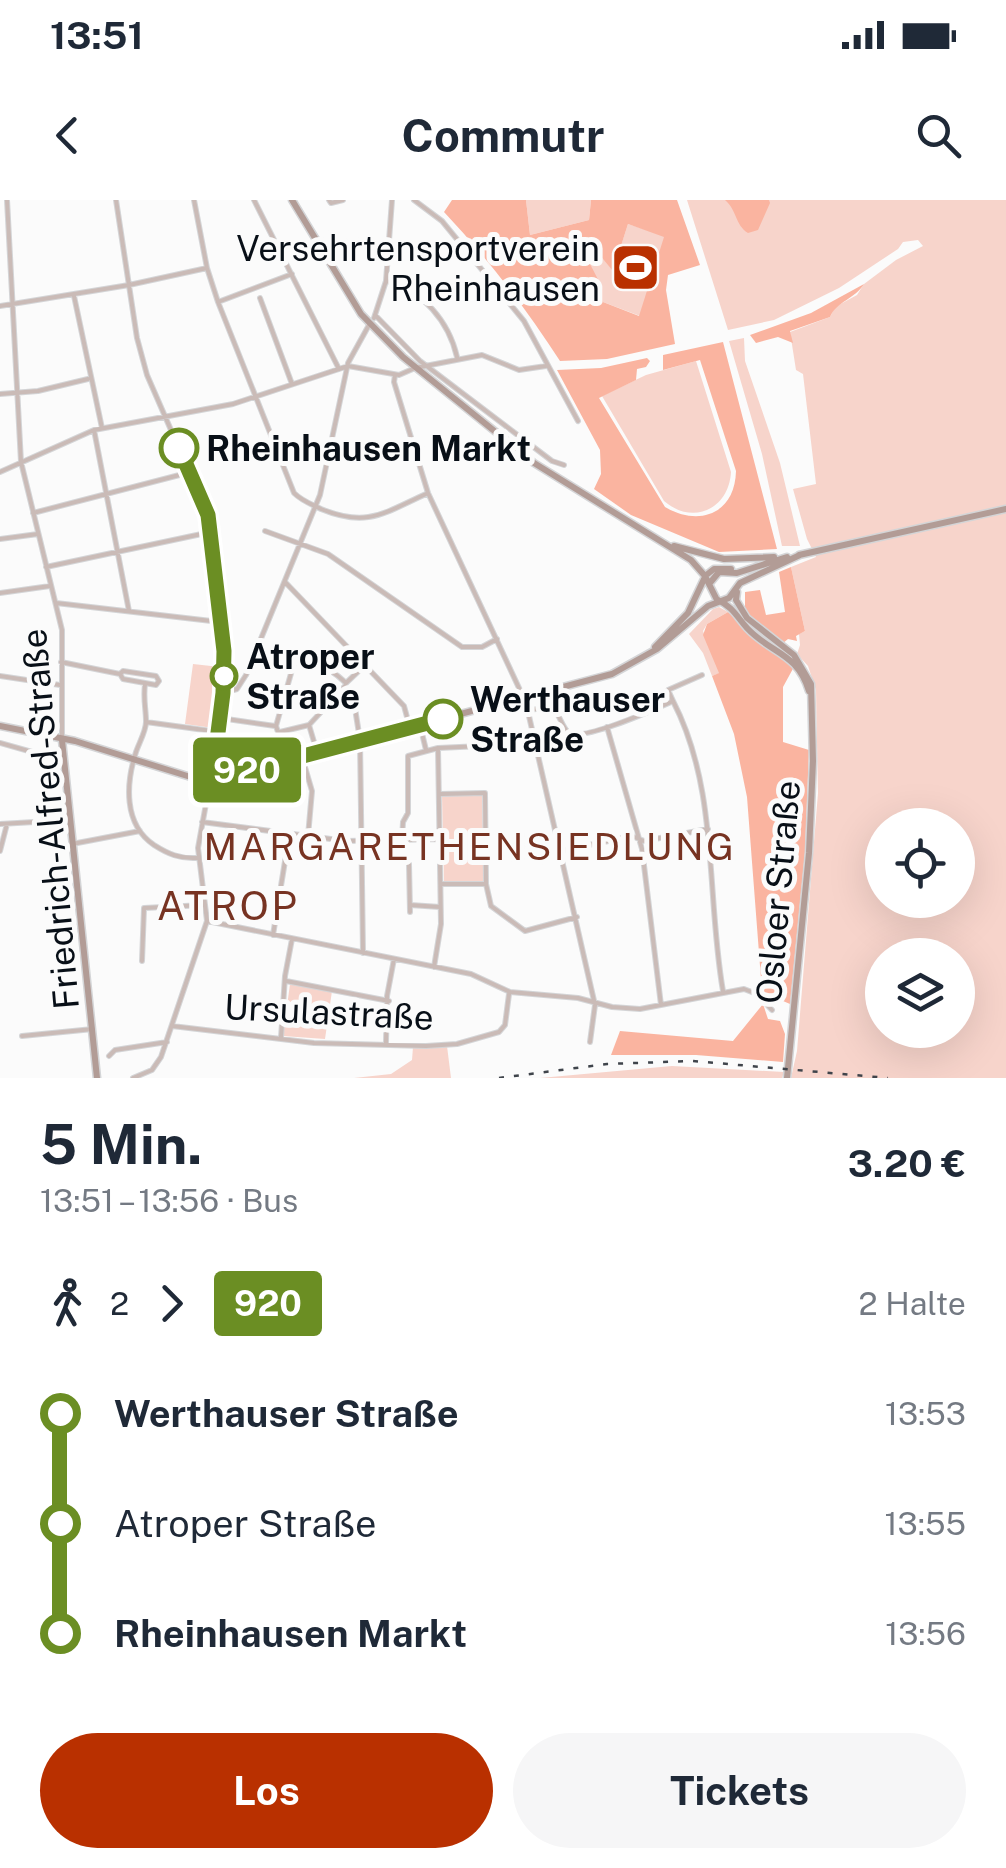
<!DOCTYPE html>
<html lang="de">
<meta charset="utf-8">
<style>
:root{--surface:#fff;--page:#f6f6f7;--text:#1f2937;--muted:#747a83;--accent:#b93000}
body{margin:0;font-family:"Public Sans",sans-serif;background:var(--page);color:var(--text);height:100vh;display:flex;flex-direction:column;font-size:38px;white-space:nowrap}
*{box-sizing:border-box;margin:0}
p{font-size:32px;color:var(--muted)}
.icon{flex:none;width:55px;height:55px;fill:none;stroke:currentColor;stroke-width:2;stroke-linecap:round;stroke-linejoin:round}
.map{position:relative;height:878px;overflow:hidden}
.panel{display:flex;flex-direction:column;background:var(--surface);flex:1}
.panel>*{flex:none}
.badge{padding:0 20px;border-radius:8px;font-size:35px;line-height:65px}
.controls{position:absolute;left:865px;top:608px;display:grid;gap:20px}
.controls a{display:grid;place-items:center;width:110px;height:110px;border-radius:50%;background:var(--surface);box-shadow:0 10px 40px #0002;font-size:50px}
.map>.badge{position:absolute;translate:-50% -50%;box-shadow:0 0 0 5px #fff}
.legs{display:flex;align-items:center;gap:15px;height:110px;padding:0 40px;font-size:32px}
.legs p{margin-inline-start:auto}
.overview{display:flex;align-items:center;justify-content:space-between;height:170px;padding:0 40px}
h1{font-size:55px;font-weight:700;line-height:75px}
.action{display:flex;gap:20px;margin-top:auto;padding:20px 40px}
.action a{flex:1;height:115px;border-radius:60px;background:var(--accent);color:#fff;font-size:40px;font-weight:700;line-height:115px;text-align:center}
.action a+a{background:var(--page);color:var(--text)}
ul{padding:0 40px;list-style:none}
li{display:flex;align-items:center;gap:35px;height:110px;font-size:38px}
li i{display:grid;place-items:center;width:15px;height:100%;margin:0 12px;background:currentColor}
li i::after{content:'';width:25px;height:25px;margin:-12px;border:8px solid;border-radius:50%;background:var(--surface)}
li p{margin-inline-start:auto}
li:first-child i{background:linear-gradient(#0000 50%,currentColor 0)}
li:last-child i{background:linear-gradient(currentColor 50%,#0000 0)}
.status{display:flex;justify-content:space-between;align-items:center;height:70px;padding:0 50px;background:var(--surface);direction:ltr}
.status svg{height:28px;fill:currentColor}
header{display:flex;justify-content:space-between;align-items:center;height:130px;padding:0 40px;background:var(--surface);font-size:45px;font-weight:700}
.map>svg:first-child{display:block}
.green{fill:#f7d4cb;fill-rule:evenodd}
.forest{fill:#fab4a0;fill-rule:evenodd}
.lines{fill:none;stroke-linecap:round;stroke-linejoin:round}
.street-casing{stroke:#d4d5d7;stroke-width:6}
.secondary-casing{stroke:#d4d5d7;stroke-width:9}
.street{stroke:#cabbb7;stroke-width:4}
.secondary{stroke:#b29c96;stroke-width:6}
.rail{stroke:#3f444b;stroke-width:2.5;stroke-dasharray:5 10;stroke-linecap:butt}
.line-1-casing{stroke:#fff;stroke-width:22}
.line-1{stroke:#6b8e23;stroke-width:15}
.stop-1-dot{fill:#fff;stroke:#6b8e23;stroke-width:5}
.labels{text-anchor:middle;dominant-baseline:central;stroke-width:10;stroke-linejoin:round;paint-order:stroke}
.poi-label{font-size:35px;fill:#080f17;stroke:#fbfbfb;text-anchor:end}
.stop-label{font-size:35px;font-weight:bold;fill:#080f17;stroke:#fbfbfb;text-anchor:start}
.street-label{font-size:35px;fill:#080f17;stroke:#fbfbfb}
.neighbourhood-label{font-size:38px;letter-spacing:2.5px;fill:#732;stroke:#fbfbfb}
.quarter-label{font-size:40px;letter-spacing:2.5px;fill:#732;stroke:#fbfbfb}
</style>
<div class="status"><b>13:51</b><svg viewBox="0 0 49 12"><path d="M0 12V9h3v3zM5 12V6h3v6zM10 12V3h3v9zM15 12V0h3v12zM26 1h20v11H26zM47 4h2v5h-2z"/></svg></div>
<header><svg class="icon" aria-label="back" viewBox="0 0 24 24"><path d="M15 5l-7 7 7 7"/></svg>Commutr<svg class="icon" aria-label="search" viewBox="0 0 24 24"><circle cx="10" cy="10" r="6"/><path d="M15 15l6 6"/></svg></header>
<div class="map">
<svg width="1006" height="878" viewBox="0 0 1006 878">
<rect width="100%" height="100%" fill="#fbfbfb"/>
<path class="green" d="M526,0H591L589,20L530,35Z
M687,0H1006V878H791L797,851L818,593L816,490L808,466L797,454L800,445L799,434L805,431L791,367L816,357L807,339L793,289L816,284L803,174L796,170L790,132L830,117L835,107L857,95L864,84L896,60L923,46L918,40L903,42L898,49L839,88L774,120L728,130ZM882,625H958V700H882ZM882,755H958V830H882Z
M628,24L665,36L640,116L603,102L590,64L601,57L613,70Z
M744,138L745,161L780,263L800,346H782L762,254L729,141Z
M696,161L731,272C729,309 693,326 664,301L602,196L646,175Z
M719,407L728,412L707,424L703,431L720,473L712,476L703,453L689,434L713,409Z
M193,464L220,467L213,528L185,524Z
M482,595L484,681H444L442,596Z
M290,784L332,791L325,839L283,836Z
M447,846L451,878H354L391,874L412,860L413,847Z
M672,866L784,872L782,878H540Z"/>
<path class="forest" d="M452,0H526L530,35L589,20L591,0H677L700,65L668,75L666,90L675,144L607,159L560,161C525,107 488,59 444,12ZM628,24L664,37L639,116L603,102V89L590,64L602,58L613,71Z
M725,0H769L770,3L758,30L748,33C735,25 737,10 725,0Z
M864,84C855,99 837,101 830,117L790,131L793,143L778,137L756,143L750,135L811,113Z
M723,142L777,349L719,352L631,315L594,289L601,274L600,250L557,170L601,168L647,158L650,161L646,167L637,169L636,180L599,198L665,307C699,327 735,314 736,271L700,160L663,170V155Z
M791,367L805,431L796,436L797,441L788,439L782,444L745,412V392L760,390L766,415L785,412L779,372Z
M728,412L795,465L783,487V542L809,550L805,652L790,804L762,792L747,597L734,534L712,476L719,473L703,435L707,424Z
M763,804L768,819L780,821L785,834L783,862L696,855H611L620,831L733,841Z"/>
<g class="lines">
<defs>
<path id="street" d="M7,0L21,262L62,430V540
M116,0L137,138L147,175L208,315L224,451L219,532L198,648L207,721L161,857L152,870L133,878
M194,0L207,68L218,102L294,293C302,301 311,304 321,309C367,328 384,313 426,294
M254,0L339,169
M329,0L331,3L343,0
M414,0L442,21L524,121L578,221
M386,81C423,90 449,122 457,157
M74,96L102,228
M260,98L292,184
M218,102L292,74
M0,106L129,85L207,68
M375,115L420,161L552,261L564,265
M374,118L386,81L392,0
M395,175L394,182L428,293L526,503L595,805L590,842
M0,194L38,191L88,179
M94,230L129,411
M0,272L94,230L233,204L348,166L399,175L415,168L482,155L519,170L546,166
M33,313L191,272
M265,331L328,354L462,447H482L497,439
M0,339L38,334
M46,367L211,332
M285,382L404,506L410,528
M0,393L50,386
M56,403L220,422
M61,462L120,474L123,479L156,485L159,481L156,476L123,471L120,474
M252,462C294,471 308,447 346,483
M0,476L60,485
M346,483L364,466
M145,484C143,500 146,508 146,522C146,531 139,543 136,552C126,583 123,624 154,645C168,654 180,659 197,658
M345,486L354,502L360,540L363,753
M223,493L237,489L246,475L320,295L348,163L369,125
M673,501C719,590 706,694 723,791
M528,510L544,508L556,512C560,517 563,528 568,532C581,543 657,508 673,501L668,490L702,475
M220,518L275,526
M146,522L219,532
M309,525L345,486
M420,525L426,550
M276,526L294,463
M276,526L287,559
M607,527L642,649L661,805
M280,532L309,525L317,552
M0,543L64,561
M302,557L312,591L308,636
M440,594L485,593L486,684L491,706L525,731L577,717
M202,622L346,641L440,639
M0,624L69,620
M72,644L140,631
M0,651L7,624
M561,651L632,636L644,641L708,629
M441,684H486
M410,705L440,707
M410,712L409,664L403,656L402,639L403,622L408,613V556L438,548L503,545L512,540
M207,721L471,774L510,792L578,798L612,807L640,809L744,789L757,794L772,810
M273,735L286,655
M142,761L144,708L204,705
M434,767L441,724L438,548
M286,781L389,801
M172,826L314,843L426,846L457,844L499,832L505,825L509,794
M22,836L93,829
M281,838L285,776L292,739
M386,843L387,796L394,759
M109,856L115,850L167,842"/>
<path id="secondary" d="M292,0L361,114L403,157L534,263L691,360L705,376L717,400
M674,346L724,359L774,357
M799,355L1006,309
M705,376L714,369H731
M709,384L719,372L737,373L787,357
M737,392L736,400L747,418L794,455L811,484L813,561L809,653L787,878
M718,400C733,407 737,417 747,428C771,454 797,452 809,491
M655,447L688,413L705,377
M0,526L75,541L197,579L211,580L612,474L657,449L708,406L729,398L740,383L800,355
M62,540L97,878"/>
</defs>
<use href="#street" class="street-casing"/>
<use href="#secondary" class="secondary-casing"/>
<use href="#street" class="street"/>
<use href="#secondary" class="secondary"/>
<path class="rail" d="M499,878L607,864L693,861L888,878"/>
</g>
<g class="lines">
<defs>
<path id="line-1" d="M179,248L208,315L224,451L223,493L212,580L443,519"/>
</defs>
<use href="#line-1" class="line-1-casing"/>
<use href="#line-1" class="line-1"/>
</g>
<defs>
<symbol id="stadium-square" viewBox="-11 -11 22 22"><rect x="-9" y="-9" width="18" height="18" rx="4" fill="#b93000" stroke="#fbfbfb"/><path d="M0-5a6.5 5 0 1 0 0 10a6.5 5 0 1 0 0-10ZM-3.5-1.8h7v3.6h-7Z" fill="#fff"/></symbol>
</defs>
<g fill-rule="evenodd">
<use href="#stadium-square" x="608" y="40" width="55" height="55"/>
</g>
<g class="stop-1-dot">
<circle cx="179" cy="248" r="18"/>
<circle cx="224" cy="476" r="12"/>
<circle cx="443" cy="519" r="18"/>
</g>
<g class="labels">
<g class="poi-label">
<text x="600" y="48">Versehrtensportverein<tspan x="600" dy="40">Rheinhausen</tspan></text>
</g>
<g class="stop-label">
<text x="206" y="248">Rheinhausen Markt</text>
<text x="246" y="456">Atroper<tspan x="246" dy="40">Straße</tspan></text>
<text x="470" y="499">Werthauser<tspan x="470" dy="40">Straße</tspan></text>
</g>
<g class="street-label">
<text transform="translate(50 619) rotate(-95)">Friedrich-Alfred-Straße</text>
<text transform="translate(778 692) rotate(-85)">Osloer Straße</text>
<text transform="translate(329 812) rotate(3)">Ursulastraße</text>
</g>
<g class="neighbourhood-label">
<text x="470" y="646">MARGARETHENSIEDLUNG</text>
</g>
<g class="quarter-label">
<text x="228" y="705">ATROP</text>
</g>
</g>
</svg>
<div class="controls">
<a><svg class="icon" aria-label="locate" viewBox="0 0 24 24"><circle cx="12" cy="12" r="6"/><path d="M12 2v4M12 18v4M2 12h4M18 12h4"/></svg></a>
<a><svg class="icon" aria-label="layers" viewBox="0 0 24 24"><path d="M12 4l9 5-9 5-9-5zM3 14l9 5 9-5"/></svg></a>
</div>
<b class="badge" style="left:247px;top:570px;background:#6b8e23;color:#fff">920</b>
</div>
<section class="panel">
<div class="overview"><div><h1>5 Min.</h1><p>13:51 – 13:56 · Bus</p></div><b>3.20 €</b></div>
<div class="legs"><svg class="icon" aria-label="walk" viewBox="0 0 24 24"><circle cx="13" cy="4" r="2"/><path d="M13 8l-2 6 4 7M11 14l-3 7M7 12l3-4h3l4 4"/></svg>2<svg class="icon" aria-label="forward" viewBox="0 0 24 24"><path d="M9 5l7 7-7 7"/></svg><b class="badge" style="background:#6b8e23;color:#fff">920</b><p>2 Halte</p></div>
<ul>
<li><i style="color:#6b8e23"></i><b>Werthauser Straße</b><p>13:53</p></li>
<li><i style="color:#6b8e23"></i><span>Atroper Straße</span><p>13:55</p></li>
<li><i style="color:#6b8e23"></i><b>Rheinhausen Markt</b><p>13:56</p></li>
</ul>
<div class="action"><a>Los</a><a>Tickets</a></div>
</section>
